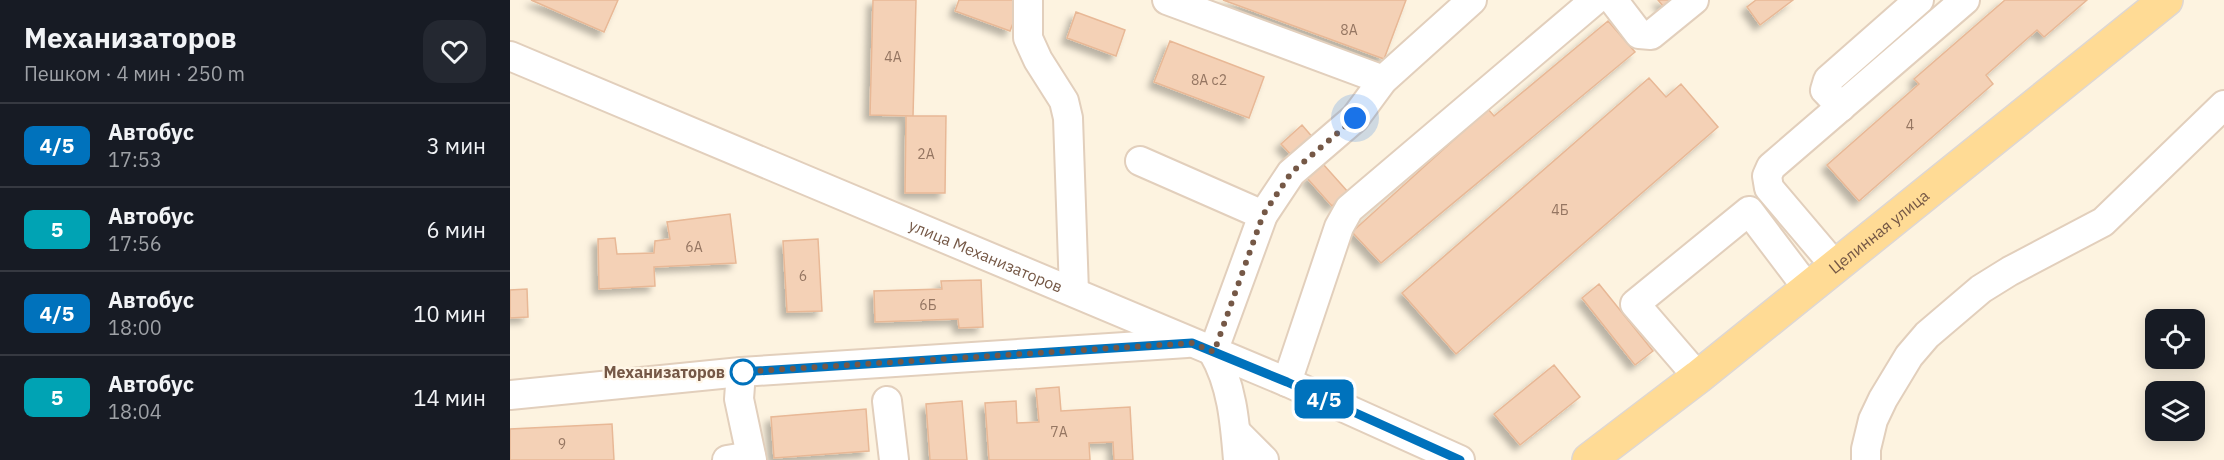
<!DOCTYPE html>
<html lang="ru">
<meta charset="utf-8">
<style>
:root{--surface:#171b24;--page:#242831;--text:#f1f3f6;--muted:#9ea1a6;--line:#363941}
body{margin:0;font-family:"IBM Plex Sans",sans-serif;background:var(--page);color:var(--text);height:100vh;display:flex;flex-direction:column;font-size:22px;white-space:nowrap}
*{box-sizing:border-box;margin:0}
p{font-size:20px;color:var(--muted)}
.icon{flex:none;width:33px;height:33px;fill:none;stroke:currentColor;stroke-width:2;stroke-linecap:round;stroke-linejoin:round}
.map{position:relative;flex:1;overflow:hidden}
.details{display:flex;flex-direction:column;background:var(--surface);width:510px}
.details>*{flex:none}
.badge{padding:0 12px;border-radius:9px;font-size:21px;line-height:39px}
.fabs{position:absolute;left:1635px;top:309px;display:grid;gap:12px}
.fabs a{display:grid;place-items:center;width:60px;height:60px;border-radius:12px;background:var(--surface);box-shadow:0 3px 15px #0003;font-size:30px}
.you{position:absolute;width:30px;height:30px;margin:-15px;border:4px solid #fff;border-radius:50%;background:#1a73e8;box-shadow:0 0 0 9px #1a73e833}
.map>.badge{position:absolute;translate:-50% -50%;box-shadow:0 0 0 3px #fff}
.round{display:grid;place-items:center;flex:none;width:63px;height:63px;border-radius:18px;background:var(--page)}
.summary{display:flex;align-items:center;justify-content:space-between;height:102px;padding:0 24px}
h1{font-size:28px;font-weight:700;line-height:45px}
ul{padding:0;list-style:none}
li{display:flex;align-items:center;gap:18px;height:84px;padding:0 24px;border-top:2px solid var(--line)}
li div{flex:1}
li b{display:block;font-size:22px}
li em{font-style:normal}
li .badge{min-width:66px;font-weight:700;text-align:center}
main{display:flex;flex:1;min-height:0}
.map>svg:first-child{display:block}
.building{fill:#f4d1b6;stroke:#e8b896;stroke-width:1.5;filter:url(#shadow)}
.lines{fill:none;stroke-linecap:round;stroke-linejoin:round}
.minor-casing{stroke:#e2cfbc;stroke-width:32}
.major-casing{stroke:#ded7d3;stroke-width:36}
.minor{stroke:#fff;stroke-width:28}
.major{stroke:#ffdb95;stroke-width:33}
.line-casing{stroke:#fff;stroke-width:14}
.line{stroke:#0072bc;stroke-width:9}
.walk{stroke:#755846;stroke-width:6;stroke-dasharray:0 10.8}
.stop-dot{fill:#fff;stroke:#0072bc;stroke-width:3}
.labels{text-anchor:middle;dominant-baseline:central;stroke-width:4.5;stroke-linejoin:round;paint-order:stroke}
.number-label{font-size:14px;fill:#957662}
.street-label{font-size:16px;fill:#755846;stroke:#fff6e7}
.stop-label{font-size:16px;font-weight:bold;fill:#755846;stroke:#fff6e7;text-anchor:end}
</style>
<main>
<section class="details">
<div class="summary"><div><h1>Механизаторов</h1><p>Пешком · 4 мин · 250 m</p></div><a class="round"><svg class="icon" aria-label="heart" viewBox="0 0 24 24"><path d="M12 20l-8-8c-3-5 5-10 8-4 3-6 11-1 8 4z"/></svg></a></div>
<ul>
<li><span class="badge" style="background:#0072bc;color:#fff">4/5</span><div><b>Автобус</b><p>17:53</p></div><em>3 мин</em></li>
<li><span class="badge" style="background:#00a3b4;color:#fff">5</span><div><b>Автобус</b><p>17:56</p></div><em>6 мин</em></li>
<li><span class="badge" style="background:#0072bc;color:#fff">4/5</span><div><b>Автобус</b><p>18:00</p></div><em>10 мин</em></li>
<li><span class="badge" style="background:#00a3b4;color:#fff">5</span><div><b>Автобус</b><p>18:04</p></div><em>14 мин</em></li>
</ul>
</section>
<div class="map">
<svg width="1714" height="460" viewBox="0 0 1714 460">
<defs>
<filter id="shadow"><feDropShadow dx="-5.5" dy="5.5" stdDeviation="3" flood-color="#0004"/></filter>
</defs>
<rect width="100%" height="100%" fill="#fdf3e0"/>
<path class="building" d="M21,0H108L94,32Z
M363,0H406L403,116L360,115Z
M449,0H512L500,31L445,11Z
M713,0H896L874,59Z
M1148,0H1171L1157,11Z
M1246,0H1283L1250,25L1237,7Z
M1495,0H1577L1534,37L1527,30L1476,75L1483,84L1349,201L1317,165L1409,84L1404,79Z
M566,12L615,30L606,56L557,38Z
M1098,21L1125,52L871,263L842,232L978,109L984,116Z
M660,41L754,77L739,118L644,82Z
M1139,78L1156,97L1171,84L1208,127L946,354L892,293Z
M396,116H436L435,193H395Z
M792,125L804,139L783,157L771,144Z
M813,164L838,192L822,206L797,178Z
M220,214L226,263L144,267L145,286L89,289L88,239L105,238L107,254L144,253L145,241L160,239L157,222Z
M308,239L312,311L277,312L273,241Z
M471,280L473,327L449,328L448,319L365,322L364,291L432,289L431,281Z
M1089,284L1143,351L1125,365L1072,298Z
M17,289L18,317L0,318V290Z
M1044,365L1070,397L1010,445L984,414Z
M549,387L551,411L620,407L623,460H604L603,442L579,443L580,460H479L475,403L506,401L507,423L529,422L526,389Z
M452,401L457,460H420L416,404Z
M356,409L359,451L264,458L261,417Z
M102,424L104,460H0V429Z"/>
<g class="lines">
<defs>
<g id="minor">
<path d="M518,0V38L528,60L554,101L558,118L564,292"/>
<path d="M657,0L873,80"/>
<path d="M1103,0L1129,34L1141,35L1184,0"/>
<path id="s1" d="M0,56L777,382L950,460"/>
<path d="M1331,107L1315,90L1318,80L1409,0"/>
<path d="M630,161L753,215"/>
<path d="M1326,267L1259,188L1257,176L1261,167L1455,0"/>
<path d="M231,372L229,399L242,460"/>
<path d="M1188,377L1125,304L1239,211L1298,289"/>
<path d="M777,382L829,227L839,209L1085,0"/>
<path d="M0,395L231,372L677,343"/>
<path d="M377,401L384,460"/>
<path d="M726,432L754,460"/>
<path d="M217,460L241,456"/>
<path d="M728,460C725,423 722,384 703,352L753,215L781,173L845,118L873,80L962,0"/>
<path d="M1356,460V449L1363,420L1373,399L1399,356L1417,335L1471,289L1500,271L1593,222L1714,105"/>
</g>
<g id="major">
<path id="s2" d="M1079,460L1188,377L1656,0"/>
</g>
</defs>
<use href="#minor" class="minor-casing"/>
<use href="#major" class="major-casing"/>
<use href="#minor" class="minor"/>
<use href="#major" class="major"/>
</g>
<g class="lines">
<defs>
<path id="line" d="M231,372L682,343L777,382L950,460"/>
</defs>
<use href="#line" class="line-casing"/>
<use href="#line" class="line"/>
<path class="walk" d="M233,372H231L682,343L704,352L753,215L781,173L845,118"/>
</g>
<circle class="stop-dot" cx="233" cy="372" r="12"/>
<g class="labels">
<g class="number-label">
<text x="839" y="30">8А</text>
<text x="383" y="57">4А</text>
<text x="699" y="80">8А с2</text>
<text x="1400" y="125">4</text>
<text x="416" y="154">2А</text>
<text x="1050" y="210">4Б</text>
<text x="184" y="247">6А</text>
<text x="293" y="276">6</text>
<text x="418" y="305">6Б</text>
<text x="549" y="432">7А</text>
<text x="52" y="444">9</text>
</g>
<g class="street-label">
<text stroke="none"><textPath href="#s2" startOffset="369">Целинная улица</textPath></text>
<text stroke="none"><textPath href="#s1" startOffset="516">улица Механизаторов</textPath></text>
</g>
<g class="stop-label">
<text x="215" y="372">Механизаторов</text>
</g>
</g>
</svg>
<div class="fabs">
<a><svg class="icon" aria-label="locate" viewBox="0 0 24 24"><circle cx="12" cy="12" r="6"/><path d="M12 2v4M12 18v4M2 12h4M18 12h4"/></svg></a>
<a><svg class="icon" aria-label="layers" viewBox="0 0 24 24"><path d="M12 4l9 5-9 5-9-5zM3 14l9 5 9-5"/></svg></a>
</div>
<div class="you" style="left:845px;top:118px"></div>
<b class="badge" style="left:814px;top:399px;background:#0072bc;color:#fff">4/5</b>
</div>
</main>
